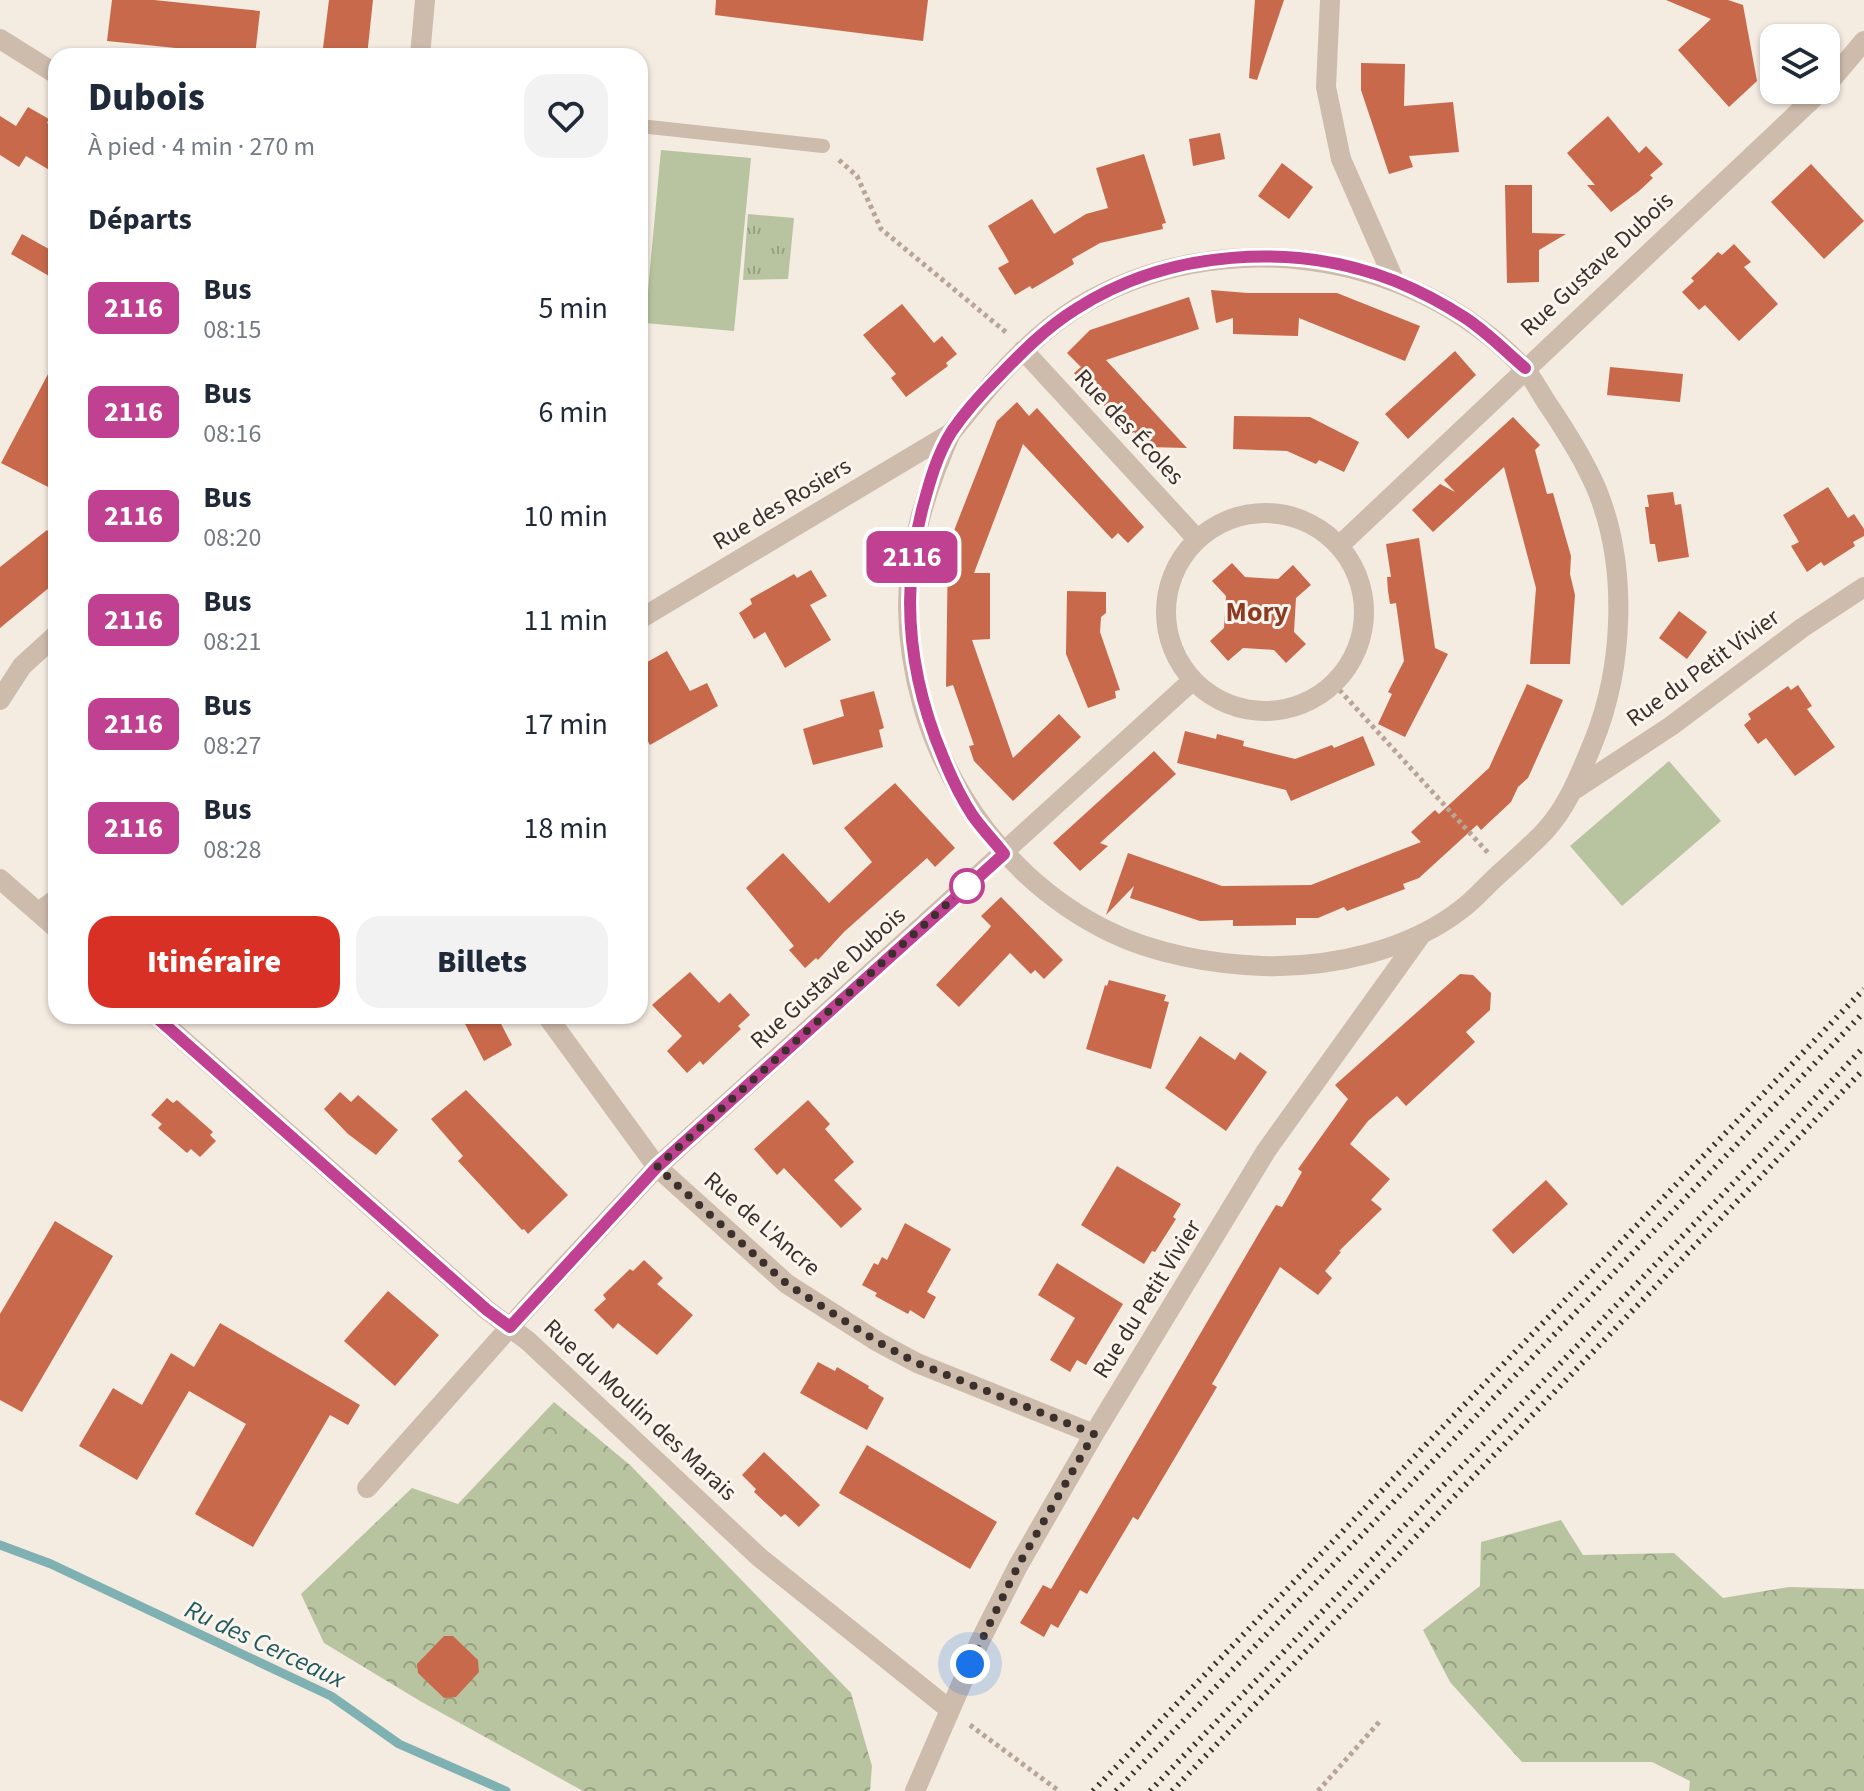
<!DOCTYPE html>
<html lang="fr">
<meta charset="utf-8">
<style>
:root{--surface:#fff;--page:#f2f2f3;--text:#1f2937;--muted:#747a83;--accent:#d93025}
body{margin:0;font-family:"Source Sans 3",sans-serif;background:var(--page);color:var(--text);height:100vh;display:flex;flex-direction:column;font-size:30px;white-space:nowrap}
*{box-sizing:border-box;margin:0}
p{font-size:26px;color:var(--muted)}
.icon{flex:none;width:44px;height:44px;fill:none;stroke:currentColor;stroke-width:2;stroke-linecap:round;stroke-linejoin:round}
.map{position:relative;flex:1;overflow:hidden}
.side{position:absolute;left:48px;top:48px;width:600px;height:976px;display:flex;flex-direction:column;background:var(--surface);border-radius:24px;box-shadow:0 2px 6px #0004}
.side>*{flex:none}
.badge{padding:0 16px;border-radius:12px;font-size:28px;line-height:52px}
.controls{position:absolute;left:1760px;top:24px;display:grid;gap:16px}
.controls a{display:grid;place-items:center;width:80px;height:80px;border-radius:16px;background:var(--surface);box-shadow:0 2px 6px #0004;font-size:40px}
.you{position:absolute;width:40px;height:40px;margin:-20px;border:6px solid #fff;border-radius:50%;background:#1a73e8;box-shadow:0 0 0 12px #1a73e833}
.map>.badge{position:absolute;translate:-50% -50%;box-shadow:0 0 0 4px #fff}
h2{padding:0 40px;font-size:30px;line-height:72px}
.round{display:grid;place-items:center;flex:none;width:84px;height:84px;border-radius:24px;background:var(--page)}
.overview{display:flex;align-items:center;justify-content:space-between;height:136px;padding:0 40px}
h1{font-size:38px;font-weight:800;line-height:60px}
.button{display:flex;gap:16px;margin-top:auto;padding:16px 40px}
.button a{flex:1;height:92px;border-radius:24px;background:var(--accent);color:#fff;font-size:32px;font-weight:800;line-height:92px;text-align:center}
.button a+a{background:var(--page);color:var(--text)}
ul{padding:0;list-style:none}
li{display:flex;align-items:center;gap:24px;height:104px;padding:0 40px}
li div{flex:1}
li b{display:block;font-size:30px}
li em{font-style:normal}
li .badge{min-width:88px;font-weight:700;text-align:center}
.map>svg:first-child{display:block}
.forest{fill:url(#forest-crowns)}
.park{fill:url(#park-tufts)}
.pitch{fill:#b8c4a0}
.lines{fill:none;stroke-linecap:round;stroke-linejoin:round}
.stream{stroke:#7fb0b2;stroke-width:9}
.building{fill:#c8694b}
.path{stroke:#b9a596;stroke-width:5;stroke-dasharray:4 4;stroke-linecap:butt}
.service{stroke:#cdbbac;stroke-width:14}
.minor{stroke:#cdbbac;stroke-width:20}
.rail{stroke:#3b302b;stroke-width:6;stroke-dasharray:2 6;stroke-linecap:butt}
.line-casing{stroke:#fff;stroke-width:18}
.line{stroke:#c04192;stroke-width:12}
.walk{stroke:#3b302b;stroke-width:8;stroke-dasharray:0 14.4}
.stop-dot{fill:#fff;stroke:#c04192;stroke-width:4}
.labels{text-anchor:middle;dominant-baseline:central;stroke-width:6;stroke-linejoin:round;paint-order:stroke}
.street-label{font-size:24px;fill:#3b302b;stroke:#fbf5ee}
.water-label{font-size:26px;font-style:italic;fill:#1f5a5e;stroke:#fbf5ee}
.quarter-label{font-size:28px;font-weight:bold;fill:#8c3b22;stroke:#fbf5ee}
</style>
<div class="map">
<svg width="1864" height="1791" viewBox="0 0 1864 1791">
<defs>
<pattern id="forest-crowns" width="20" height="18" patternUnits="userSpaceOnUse" patternTransform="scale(2)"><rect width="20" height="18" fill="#b8c4a0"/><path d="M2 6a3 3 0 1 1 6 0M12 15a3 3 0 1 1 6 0" fill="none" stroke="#97a083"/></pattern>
<pattern id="park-tufts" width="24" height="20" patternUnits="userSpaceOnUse" patternTransform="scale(2)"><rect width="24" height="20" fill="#b8c4a0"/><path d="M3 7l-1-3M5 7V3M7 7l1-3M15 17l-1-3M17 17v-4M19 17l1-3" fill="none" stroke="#97a083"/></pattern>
</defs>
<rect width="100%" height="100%" fill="#f4ebe1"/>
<path class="forest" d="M554,1402L630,1465L851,1693L872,1766L870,1791H583L420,1701L324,1643L301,1594L412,1488L458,1504Z
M1561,1520L1583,1555L1674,1553L1723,1598L1789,1587L1864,1589V1791H1689L1690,1781L1652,1762H1522L1450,1682L1423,1630L1480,1586L1481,1542Z"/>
<path class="park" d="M748,214L794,218L788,279L743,280Z"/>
<path class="pitch" d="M661,150L751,158L734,331L645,323Z
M1669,761L1721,821L1622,906L1570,846Z"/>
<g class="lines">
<path class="stream" d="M0,1545L51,1564L331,1696L399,1744L506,1791"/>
</g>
<path class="building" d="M112,0H154L260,11L255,56L107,41Z
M329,0H373L367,56H322Z
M716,0H928L923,41L715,15Z
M1255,0H1284L1257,80L1249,78Z
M1666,0H1728L1743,5L1757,81L1729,107L1678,50L1711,19Z
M1361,63L1405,64L1404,106L1453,102L1459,152L1409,156L1413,167L1389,174L1361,90Z
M28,107L49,119L47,123L56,128V174L26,156L19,167L0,155V116L16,126Z
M1608,116L1639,153L1646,146L1663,164L1650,175L1653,178L1639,191L1611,212L1587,185H1595L1567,153Z
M1220,133L1225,159L1193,166L1189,139Z
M1144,154L1166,223L1162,224L1163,229L1100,243L1072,259L1074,264L1032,289L1030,286L1015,295L998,268L1009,262L988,226L1032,199L1054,234L1086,214L1108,208L1096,168Z
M1282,163L1313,187L1289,219L1258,196Z
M1811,164L1864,221L1824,259L1771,202Z
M1505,185H1532V233L1566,234L1539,250V282L1507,283Z
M22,234L56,253V280L11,254Z
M1734,244L1751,262L1744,267L1778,304L1739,341L1705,305L1699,310L1682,292L1694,281L1691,278L1705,265L1718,252L1722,255Z
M1211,290L1247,293H1337L1420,326L1405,361L1299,318L1298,336L1233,334V318L1216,323Z
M1189,297L1199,329L1106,360L1187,448L1148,447L1134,432L1131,434L1074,373L1081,367L1067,353L1090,330Z
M902,304L934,343L942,336L957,354L946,363L948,366L906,397L891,378L896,374L863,335Z
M1455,351L1476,375L1408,439L1385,414Z
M56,359V491L1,463Z
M1610,367L1683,374L1680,402L1607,395Z
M1017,402L1029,416L1037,408L1144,527L1128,543L1118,533L1112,539L1023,444L974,573H990V639L972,640L1013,758L1059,714L1081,737L1013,801L974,761L969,746L974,745L953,685L946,687L948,546L997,421Z
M1234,416L1310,417L1359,442L1344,472L1319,460L1316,464L1287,451L1233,449Z
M1513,417L1540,445L1535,450L1547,494L1553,493L1571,556L1570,574L1575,595L1570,664H1530L1536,588L1504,467L1433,532L1412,510L1440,484L1455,492L1444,480Z
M1828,487L1848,518L1854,514L1864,529V536L1853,542L1855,546L1824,566L1821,562L1807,572L1791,546L1799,542L1783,515Z
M1673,492L1675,505L1681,504L1689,557L1658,562L1655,544H1650L1645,507H1649L1647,495Z
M47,530L56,542V582L0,628V567Z
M1419,538L1435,648L1448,654L1405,737L1378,724L1392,694L1388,692L1404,661L1396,603L1390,604L1388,591L1387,577H1391L1386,544Z
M1232,563L1245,577L1278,579L1293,565L1311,585L1296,598L1294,632L1306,644L1286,663L1274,650L1243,648L1228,661L1210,641L1224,628L1226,596L1212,581Z
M811,570L827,596L810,605L831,640L785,668L765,632L754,639L739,613L752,604L750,599L794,574L797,578Z
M1067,591L1106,592V613L1101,617L1100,632L1120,690L1115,691L1116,698L1088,708L1066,654Z
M1679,611L1707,632L1687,659L1659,638Z
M667,651L690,691L707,683L718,706L650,745L640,727V666Z
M1527,684L1563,700L1528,778L1518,787L1511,802L1481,830L1477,825L1419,878L1403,884L1405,889L1347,911L1344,907L1318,918H1296V925L1233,926V920L1200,921L1130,898L1134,886L1106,915L1128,853L1222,886L1311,885L1421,842L1411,832L1435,810L1439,814L1489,768Z
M1798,685L1812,706L1807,709L1835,747L1795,776L1766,738L1758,744L1744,725L1751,719L1748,714L1788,686L1791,690Z
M874,691L884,728L879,730L883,747L813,765L803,729L844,716L840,700Z
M1185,731L1216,739L1217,734L1244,741L1243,746L1295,759L1332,745L1334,748L1363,736L1375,765L1291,801L1286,790L1177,763Z
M1154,751L1176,774L1100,843L1108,846L1080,871L1053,843Z
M895,783L955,848L935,867L927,858L844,932L818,960L816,958L805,968L789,950L794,946L746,888L783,853L829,903L872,862L844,828Z
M1001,897L1063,960L1044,979L1035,970L1031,974L1010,953L959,1007L936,985L988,930L991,926L981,916Z
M690,972L719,1003L730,993L750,1015L738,1026L741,1029L703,1065L700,1061L687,1073L667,1051L682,1036L652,1005Z
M1460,974L1473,975L1491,993L1490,1010L1466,1032L1475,1042L1406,1106L1397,1096L1368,1121L1350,1144L1390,1179L1371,1200L1382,1209L1339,1251L1341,1252L1325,1271L1332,1278L1318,1295L1280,1267L1212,1384L1217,1387L1138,1520L1133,1517L1087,1594L1080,1590L1058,1628L1051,1624L1044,1637L1020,1623L1043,1585L1051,1589L1262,1228L1276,1205L1282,1207L1302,1172L1298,1169L1348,1099L1335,1085Z
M1109,980L1166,995L1164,1001L1169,1002L1151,1069L1086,1049L1105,985L1107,986Z
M461,1016H497L512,1045L484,1061Z
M1200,1036L1235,1060L1240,1052L1267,1072L1226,1131L1165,1088Z
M466,1090L568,1195L528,1234L524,1229L522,1230L458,1161L463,1156L431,1119Z
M340,1092L351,1102L358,1095L398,1130L376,1155L348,1134L324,1109Z
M167,1098L173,1103L177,1100L213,1132L210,1135L216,1141L200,1157L191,1149L187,1153L158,1128L162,1124L151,1115Z
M808,1100L830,1124L825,1129L854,1162L834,1180L862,1209L841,1228L784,1168L777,1175L754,1149Z
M1117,1166L1181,1204L1173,1217L1176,1219L1155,1252L1152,1251L1144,1264L1081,1225Z
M1546,1180L1568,1204L1513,1254L1492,1230Z
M55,1221L113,1256L22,1412L0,1400V1314Z
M905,1223L951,1249L927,1292L936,1297L924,1319L910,1310L908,1314L875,1296L877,1293L862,1285L874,1263L878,1265L882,1257L887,1260Z
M644,1260L663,1278L657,1284L693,1315L657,1355L618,1323L613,1329L594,1310L606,1299L603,1295L630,1269L633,1271Z
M1057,1263L1123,1304L1086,1365L1077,1360L1070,1372L1050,1360L1075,1318L1038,1295Z
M388,1291L439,1335L395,1386L344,1341Z
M220,1323L360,1405L348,1425L330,1415L253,1547L195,1514L246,1424L189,1391L137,1480L79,1446L113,1388L142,1405L171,1353L194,1367Z
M818,1362L835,1371L837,1367L869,1386L868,1388L884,1398L867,1430L800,1393Z
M867,1445L997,1522L970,1569L839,1493Z
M764,1452L820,1505L799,1527L785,1514L781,1517L754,1492L756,1489L742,1475Z
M444,1636H453L478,1660L479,1672L456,1697L444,1698L418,1673L417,1664Z"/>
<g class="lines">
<path class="path" d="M839,160L857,176L881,229L1007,333
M1334,684L1490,855
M970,1725L1059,1791
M1318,1791L1381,1720"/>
<path class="service" d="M640,126L823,146"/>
<path class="minor" d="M1330,0L1326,87L1341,159L1395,282
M0,39L56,74
M420,56L425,0
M1826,86L1864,41
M1023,350L1197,539
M1166 612a99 99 0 1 1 198 0a99 99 0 1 1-198 0Z
M1340,545L1822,90
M640,619L951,433C988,387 1027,339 1078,307C1217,223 1410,248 1522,366C1532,376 1539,391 1547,403C1566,431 1584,459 1597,490C1628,566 1624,667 1593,743C1580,774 1568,806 1545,831C1530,847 1512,862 1496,877C1485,887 1475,899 1463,908C1409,951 1330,968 1262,966C1212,964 1155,954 1110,932C987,872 909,741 908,606C908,545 927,487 951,433
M0,700L22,666L56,635
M1574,790L1671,726L1802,628L1864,587
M0,879L56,928
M39,912L56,899
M156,1016L487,1310L528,1341L759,1557L949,1709
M547,1016L657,1167L787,1284L878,1342L917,1363L1094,1434
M367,1488L542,1291L657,1167L1193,680
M915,1791L980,1641L1018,1566L1094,1434L1266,1151L1421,935"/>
<path class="rail" d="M1093,1791L1864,989
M1116,1791L1864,1012
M1150,1791L1864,1047
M1172,1791L1864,1069"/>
</g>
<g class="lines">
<defs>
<path id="line" d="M155,1016L487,1310L510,1327L657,1167L1004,854C994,841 982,829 973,816C961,798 951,777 943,757C909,677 900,595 922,510C929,484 937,454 952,431C965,412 982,393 999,376C1022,352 1047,327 1076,309C1168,250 1293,241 1395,281C1417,290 1444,304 1464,317C1486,331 1505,351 1525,368"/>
</defs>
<use href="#line" class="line-casing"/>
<use href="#line" class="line"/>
<path class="walk" d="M967,886L657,1167L787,1284L878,1342L917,1363L1094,1434L1018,1566L970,1664"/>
</g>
<circle class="stop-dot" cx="967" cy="886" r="16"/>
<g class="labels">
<g class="street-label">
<text transform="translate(1597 264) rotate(-43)">Rue Gustave Dubois</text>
<text transform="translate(1129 427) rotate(47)">Rue des Écoles</text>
<text transform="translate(782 504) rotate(-31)">Rue des Rosiers</text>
<text transform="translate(1703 668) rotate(-36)">Rue du Petit Vivier</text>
<text transform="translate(828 978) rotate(-42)">Rue Gustave Dubois</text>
<text transform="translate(762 1224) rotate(41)">Rue de L'Ancre</text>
<text transform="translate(1147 1299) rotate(-58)">Rue du Petit Vivier</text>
<text transform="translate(640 1410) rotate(43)">Rue du Moulin des Marais</text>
</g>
<g class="water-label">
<text transform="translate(265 1644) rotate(25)">Ru des Cerceaux</text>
</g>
<g class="quarter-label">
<text x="1257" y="612">Mory</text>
</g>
</g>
</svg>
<div class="controls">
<a><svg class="icon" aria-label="layers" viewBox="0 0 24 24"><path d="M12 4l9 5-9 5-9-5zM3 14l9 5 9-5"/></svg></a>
</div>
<div class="you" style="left:970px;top:1664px"></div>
<b class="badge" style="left:912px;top:557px;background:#c04192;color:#fff">2116</b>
<section class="side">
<div class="overview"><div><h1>Dubois</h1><p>À pied · 4 min · 270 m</p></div><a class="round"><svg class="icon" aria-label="heart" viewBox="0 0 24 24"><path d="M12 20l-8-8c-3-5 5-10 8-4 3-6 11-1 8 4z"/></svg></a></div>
<h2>Départs</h2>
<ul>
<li><span class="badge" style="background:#c04192;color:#fff">2116</span><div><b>Bus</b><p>08:15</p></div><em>5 min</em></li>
<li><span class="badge" style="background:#c04192;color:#fff">2116</span><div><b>Bus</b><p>08:16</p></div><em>6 min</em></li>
<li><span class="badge" style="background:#c04192;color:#fff">2116</span><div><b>Bus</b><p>08:20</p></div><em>10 min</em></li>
<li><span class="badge" style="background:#c04192;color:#fff">2116</span><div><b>Bus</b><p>08:21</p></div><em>11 min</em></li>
<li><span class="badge" style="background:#c04192;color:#fff">2116</span><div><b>Bus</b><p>08:27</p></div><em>17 min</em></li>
<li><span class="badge" style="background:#c04192;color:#fff">2116</span><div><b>Bus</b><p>08:28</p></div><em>18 min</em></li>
</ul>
<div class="button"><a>Itinéraire</a><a>Billets</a></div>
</section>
</div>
